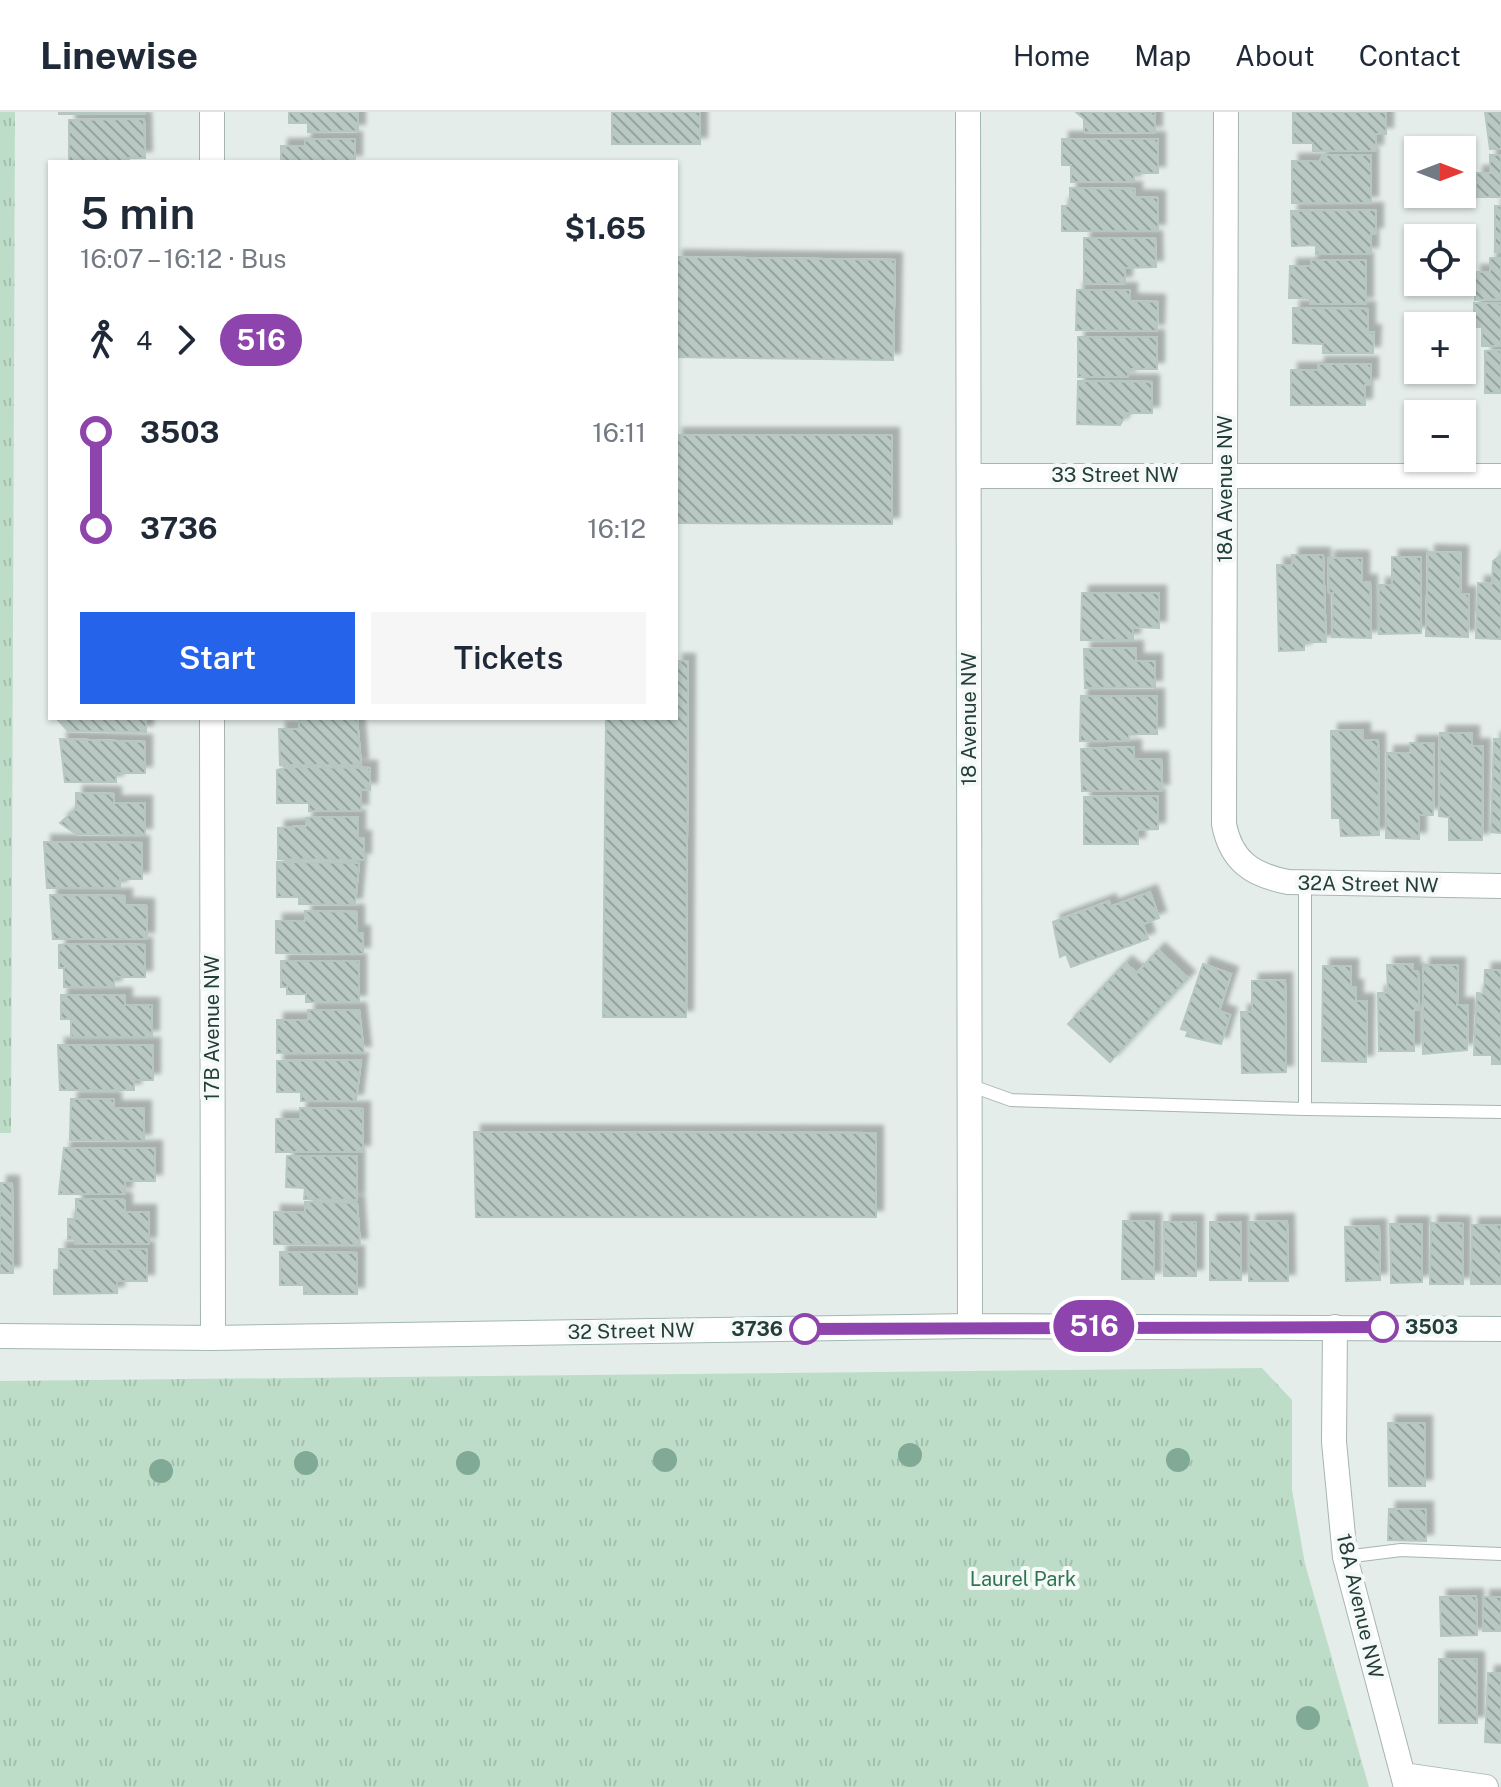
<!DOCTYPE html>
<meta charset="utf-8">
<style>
:root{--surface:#fff;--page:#f6f6f7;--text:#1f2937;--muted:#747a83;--line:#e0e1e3;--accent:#2563eb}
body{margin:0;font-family:"Public Sans",sans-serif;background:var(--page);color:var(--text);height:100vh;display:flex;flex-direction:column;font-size:30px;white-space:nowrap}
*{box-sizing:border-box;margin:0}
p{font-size:26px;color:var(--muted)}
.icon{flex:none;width:44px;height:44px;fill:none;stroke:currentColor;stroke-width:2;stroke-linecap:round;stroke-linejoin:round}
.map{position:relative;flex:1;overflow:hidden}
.side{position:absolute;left:48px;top:48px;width:630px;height:560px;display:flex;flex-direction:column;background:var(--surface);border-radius:0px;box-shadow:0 2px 6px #0004}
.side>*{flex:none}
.badge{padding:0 16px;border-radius:26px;font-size:28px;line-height:52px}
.needle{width:52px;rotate:90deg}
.controls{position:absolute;left:1404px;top:24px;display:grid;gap:16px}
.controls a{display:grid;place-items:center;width:72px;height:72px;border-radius:0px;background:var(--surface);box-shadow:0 2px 6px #0004;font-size:40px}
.map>.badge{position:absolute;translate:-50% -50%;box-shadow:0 0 0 4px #fff}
.legs{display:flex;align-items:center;gap:12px;height:88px;padding:0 32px;font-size:26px}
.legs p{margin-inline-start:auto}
.summary{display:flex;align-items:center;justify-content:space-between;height:136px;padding:0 32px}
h1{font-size:44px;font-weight:600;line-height:60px}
.primary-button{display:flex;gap:16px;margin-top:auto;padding:16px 32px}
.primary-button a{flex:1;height:92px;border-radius:0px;background:var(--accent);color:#fff;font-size:32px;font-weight:600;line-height:92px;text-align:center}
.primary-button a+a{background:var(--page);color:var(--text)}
ul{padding:0 32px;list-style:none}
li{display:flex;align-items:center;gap:28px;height:96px;font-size:30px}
li i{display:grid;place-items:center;width:12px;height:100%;margin:0 10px;background:currentColor}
li i::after{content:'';width:20px;height:20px;margin:-10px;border:6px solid;border-radius:50%;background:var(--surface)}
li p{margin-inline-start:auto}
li:first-child i{background:linear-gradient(#0000 50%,currentColor 0)}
li:last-child i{background:linear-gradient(currentColor 50%,#0000 0)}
header{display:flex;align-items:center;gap:48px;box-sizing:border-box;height:112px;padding:0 40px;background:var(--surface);border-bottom:2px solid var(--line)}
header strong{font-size:38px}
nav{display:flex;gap:44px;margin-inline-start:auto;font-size:28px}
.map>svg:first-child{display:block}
.grass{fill:url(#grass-tufts)}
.building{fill:url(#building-back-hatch);stroke:#b6c7c1;stroke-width:2;filter:url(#shadow)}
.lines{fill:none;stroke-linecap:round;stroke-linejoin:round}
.lane-casing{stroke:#a7b5b2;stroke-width:14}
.street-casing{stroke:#a7b5b2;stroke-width:26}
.secondary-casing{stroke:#a2b8b3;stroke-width:26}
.lane{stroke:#fff;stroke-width:12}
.street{stroke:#fff;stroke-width:24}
.secondary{stroke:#fff;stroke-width:24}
.tree{fill:#80aa95}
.line-1-casing{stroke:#fff;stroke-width:18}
.line-1{stroke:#8e44ad;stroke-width:12}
.stop-1-dot{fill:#fff;stroke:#8e44ad;stroke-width:4}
.labels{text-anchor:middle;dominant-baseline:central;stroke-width:8;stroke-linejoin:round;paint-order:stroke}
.street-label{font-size:20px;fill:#243e3a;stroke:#f5f9f7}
.stop-label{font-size:20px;font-weight:bold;fill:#243e3a;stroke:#f5f9f7;text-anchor:start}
.park-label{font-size:20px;fill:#2f7450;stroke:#f5f9f7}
</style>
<header>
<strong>Linewise</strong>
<nav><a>Home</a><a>Map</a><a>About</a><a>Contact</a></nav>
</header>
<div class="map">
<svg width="1501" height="1675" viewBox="0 0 1501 1675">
<defs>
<pattern id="grass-tufts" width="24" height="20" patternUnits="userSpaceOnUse" patternTransform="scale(2)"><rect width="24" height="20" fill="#beddc9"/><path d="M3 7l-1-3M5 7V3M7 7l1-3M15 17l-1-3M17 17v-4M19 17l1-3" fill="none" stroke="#a3bfad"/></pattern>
<pattern id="building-back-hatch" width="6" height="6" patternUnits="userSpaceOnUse" patternTransform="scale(2)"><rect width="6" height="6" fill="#b9c8c3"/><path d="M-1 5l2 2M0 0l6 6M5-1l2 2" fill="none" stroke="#96a49f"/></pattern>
<filter id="shadow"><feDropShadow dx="7" dy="-7" stdDeviation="2" flood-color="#0004"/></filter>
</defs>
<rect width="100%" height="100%" fill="#e4edea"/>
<path class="grass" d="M0,0H15L11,1021H0Z
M1262,1256L1292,1288V1378L1305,1452L1369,1675H0V1269Z"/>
<path class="building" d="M59,0H145V2H59Z
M289,0H358V19L308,20V11H289Z
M612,0H700V32H612Z
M1076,0H1155V21L1084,20V7Z
M1293,0H1386V22H1376V39H1313V31H1293Z
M1485,0H1501V37H1490Z
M144,7L145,46H129V50H69V8Z
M305,27H355V50H281V34H305Z
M1062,27H1158V61H1134V70H1071V53H1062Z
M1323,43H1371V91H1292V49H1320Z
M1490,43H1501V85H1476V61H1490Z
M1070,76L1135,77V85L1158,86V119H1062V94H1070Z
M1495,94H1501V140H1495Z
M1376,98V122H1371V142H1316V133L1292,134L1291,99Z
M1084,126H1155L1156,155L1125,156V171L1084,172Z
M676,145L895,148L893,248L676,245Z
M1490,146H1501V187L1475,188L1474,160H1490Z
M1311,148H1366V192H1310V186H1289L1290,154H1311Z
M1077,178H1130V189L1158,190L1157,219L1076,218Z
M1474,191H1501V234H1482V215H1474Z
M1293,196L1368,197V220H1374L1373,241H1323V232L1293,231Z
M1078,225H1157V257H1128V265H1078Z
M1501,238V281H1485V239Z
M1318,252H1371V273H1365V293H1291V258H1318Z
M1078,269L1152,270V301H1127L1120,313L1077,312Z
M676,323H892V412L676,411Z
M1428,440L1461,441L1460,482H1469L1468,525L1426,524Z
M1292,443H1323L1326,530H1304V538L1279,539L1277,453H1292Z
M1501,443V527L1476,526L1478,471L1492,472L1493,449Z
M1392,445H1421V521L1379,522V473H1392Z
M1328,446H1362V470H1370L1371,526L1332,525L1333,481H1329Z
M1082,481H1159V516L1133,515V528H1081Z
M1136,536V549H1155V575L1085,576L1084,537Z
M676,549H688L686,905H603L606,606H676Z
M1081,584H1157V622H1129V629H1080Z
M146,606V620L68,619L57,607Z
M306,606H357L361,653H280L279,617H299V608Z
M1363,618V628H1378L1379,723L1341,724L1340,706H1332L1331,619Z
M1440,621H1472V634H1483L1482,728H1449V705L1439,704Z
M60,627L145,630V661H116V670H65Z
M1494,627H1501V721L1491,720Z
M1410,631H1434L1433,703H1419V727L1386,726L1387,641H1410Z
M1134,635V647H1161L1162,679H1082L1081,637Z
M290,655L370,656V678L361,677V699H309V691H277V658Z
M76,681L114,682V691H145V723L76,722L60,711L76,697Z
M1158,684V717L1138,718V732H1084V685Z
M317,705H358V726H364V748L278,747V716L306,714V706Z
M44,730L142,731V767H120V776H47Z
M277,750L359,751L355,793L299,792V785H277Z
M1150,780L1159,806L1143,812L1148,827L1071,855L1066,842L1060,845L1053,810L1109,789L1110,795Z
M50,783L125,784V793L147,794V827H53Z
M305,799L357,800V821H363V842L276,841V809H305Z
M68,832L145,833V865H114V875H64V856H59V833Z
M1158,838L1188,866L1110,950L1068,912L1125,851L1137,861Z
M281,849H359V890H306V882H287V875H281Z
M1203,852L1231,862L1219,899L1230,903L1221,932L1186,924L1188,919L1181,917Z
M1413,852V859H1418L1419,898H1414V939H1379L1378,881H1388L1387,853Z
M1423,853H1458L1457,893H1468L1467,938L1423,942Z
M1323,854H1351V875H1356V889H1367L1366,950L1322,949Z
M1485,858H1501V952H1492V943H1474L1477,881L1484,882Z
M1285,868L1286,960L1242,961L1241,900H1252V869Z
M61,883H125V893H152V925H71V907H61Z
M308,898H359L364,941H277V908H308Z
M58,933H153V968H134V978H60Z
M361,948L356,989H301V980H277V949Z
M71,987H114V996H144V1029L70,1028Z
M300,996L363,997V1040H276V1007H300Z
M474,1020L876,1021V1105H476Z
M64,1036H155V1069H125V1082H59Z
M287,1044H357V1088L304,1087L305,1076L286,1075Z
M0,1071H12L13,1161H0Z
M76,1087H122L125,1089V1100H149V1132H75V1127H68V1107H76Z
M305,1090L357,1091L360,1133L274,1132V1100L305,1101Z
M1123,1109H1154V1167H1122Z
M1287,1109L1288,1169H1249V1110Z
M1164,1110H1196V1164H1164Z
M1210,1110H1241V1168H1210Z
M1431,1111L1463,1112V1172H1430Z
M1390,1112H1422V1170L1391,1171Z
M1472,1113H1501V1172H1471Z
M1379,1114L1380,1168L1346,1169L1345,1115Z
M59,1137H147V1169H117V1181L54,1182V1158H59Z
M280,1140L357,1141V1182H304V1173H280Z
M1388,1311H1425V1374H1389Z
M1389,1397H1426V1429L1388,1428Z
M1476,1484L1477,1523L1441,1524L1440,1485Z
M1483,1485H1501V1519H1483Z
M1439,1547H1477V1611H1439Z
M1488,1561H1501V1631L1485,1630Z"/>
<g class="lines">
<defs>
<path id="lane" d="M1305,771V997L1501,1000
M969,973L1011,988L1305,997
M1345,1445L1401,1438L1501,1442"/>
<path id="street" d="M212,0V50
M1226,0L1224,712C1231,749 1252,763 1288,770L1501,774
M970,364H1501
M212,606L213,1226
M1335,1215L1334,1330L1345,1445L1406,1675
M1403,1663L1486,1675"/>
<path id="secondary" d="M968,0L970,1214
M0,1224L213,1226L970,1214L1501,1217"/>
</defs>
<use href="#lane" class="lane-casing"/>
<use href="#street" class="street-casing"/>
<use href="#secondary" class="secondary-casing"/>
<use href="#lane" class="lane"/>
<use href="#street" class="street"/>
<use href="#secondary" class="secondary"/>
</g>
<g class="tree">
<circle cx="910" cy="1343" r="12"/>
<circle cx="665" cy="1348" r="12"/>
<circle cx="1178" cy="1348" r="12"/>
<circle cx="306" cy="1351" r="12"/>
<circle cx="468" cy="1351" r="12"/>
<circle cx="161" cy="1359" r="12"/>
<circle cx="1308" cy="1606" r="12"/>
</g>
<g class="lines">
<defs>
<path id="line-1" d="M805,1217L1383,1215"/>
</defs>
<use href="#line-1" class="line-1-casing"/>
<use href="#line-1" class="line-1"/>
</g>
<g class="stop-1-dot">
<circle cx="1383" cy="1215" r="14"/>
<circle cx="805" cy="1217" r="14"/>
</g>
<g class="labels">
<g class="street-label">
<text x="1115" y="363">33 Street NW</text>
<text transform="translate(1225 377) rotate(-90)">18A Avenue NW</text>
<text transform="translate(969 607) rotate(-90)">18 Avenue NW</text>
<text transform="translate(1368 772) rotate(1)">32A Street NW</text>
<text transform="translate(212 916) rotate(-90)">17B Avenue NW</text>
<text transform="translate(631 1219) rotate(-1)">32 Street NW</text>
<text transform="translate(1360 1494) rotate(77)">18A Avenue NW</text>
</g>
<g class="stop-label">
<text x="1405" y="1215">3503</text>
<text x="783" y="1217" text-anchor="end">3736</text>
</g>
<g class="park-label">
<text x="1023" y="1467">Laurel Park</text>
</g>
</g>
</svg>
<div class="controls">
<a><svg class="needle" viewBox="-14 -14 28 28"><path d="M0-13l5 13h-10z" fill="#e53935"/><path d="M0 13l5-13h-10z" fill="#747a83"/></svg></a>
<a><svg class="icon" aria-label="locate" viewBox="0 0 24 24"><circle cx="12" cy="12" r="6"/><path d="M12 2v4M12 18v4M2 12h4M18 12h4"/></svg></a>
<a>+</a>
<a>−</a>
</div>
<b class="badge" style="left:1094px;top:1214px;background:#8e44ad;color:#fff">516</b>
<section class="side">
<div class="summary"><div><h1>5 min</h1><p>16:07 – 16:12 · Bus</p></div><b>$1.65</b></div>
<div class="legs"><svg class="icon" aria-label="walk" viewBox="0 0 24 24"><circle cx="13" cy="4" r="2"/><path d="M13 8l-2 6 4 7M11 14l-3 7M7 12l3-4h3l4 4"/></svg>4<svg class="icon" aria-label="forward" viewBox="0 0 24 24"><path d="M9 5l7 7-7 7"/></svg><b class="badge" style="background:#8e44ad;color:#fff">516</b></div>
<ul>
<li><i style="color:#8e44ad"></i><b>3503</b><p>16:11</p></li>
<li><i style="color:#8e44ad"></i><b>3736</b><p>16:12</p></li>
</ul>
<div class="primary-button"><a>Start</a><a>Tickets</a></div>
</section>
</div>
